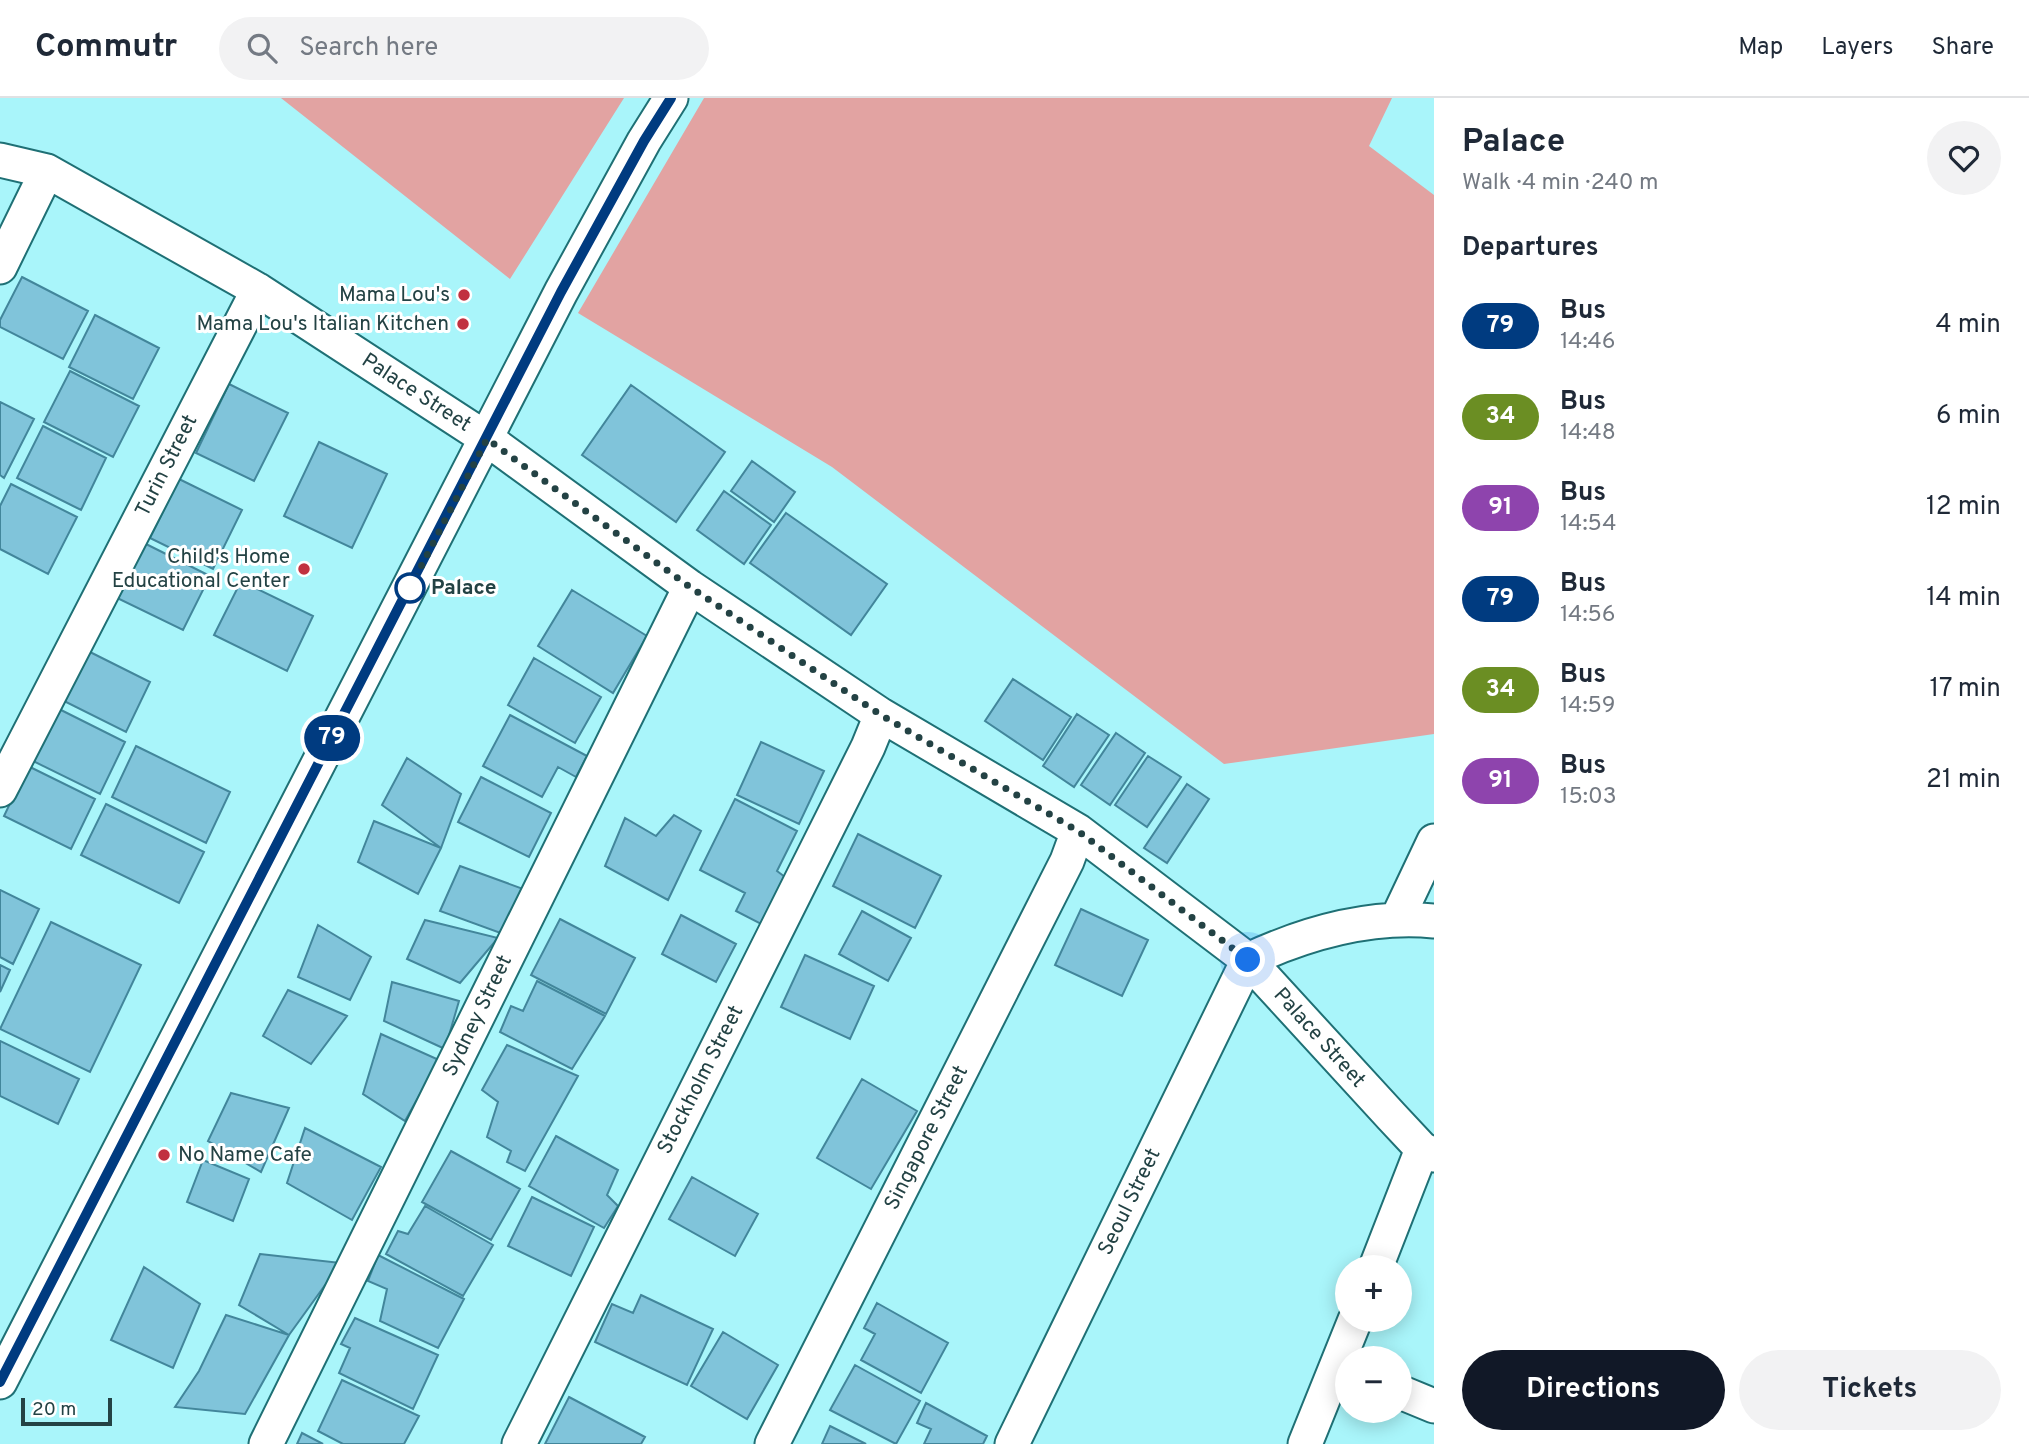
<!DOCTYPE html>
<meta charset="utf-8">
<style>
:root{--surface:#fff;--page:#f2f2f3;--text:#1f2937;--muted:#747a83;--line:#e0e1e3;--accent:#111827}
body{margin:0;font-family:Overpass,sans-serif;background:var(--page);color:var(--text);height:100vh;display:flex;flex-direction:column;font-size:26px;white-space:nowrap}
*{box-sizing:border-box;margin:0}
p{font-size:23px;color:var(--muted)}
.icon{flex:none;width:38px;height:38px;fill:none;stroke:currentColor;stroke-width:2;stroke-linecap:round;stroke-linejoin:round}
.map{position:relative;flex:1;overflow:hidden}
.sheet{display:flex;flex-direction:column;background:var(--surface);width:595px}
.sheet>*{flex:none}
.badge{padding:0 14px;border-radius:23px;font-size:24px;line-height:46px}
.fabs{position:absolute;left:1335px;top:1157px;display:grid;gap:14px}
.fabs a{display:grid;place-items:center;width:77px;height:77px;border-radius:50%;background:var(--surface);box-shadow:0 4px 18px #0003;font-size:35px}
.scale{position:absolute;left:21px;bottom:18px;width:91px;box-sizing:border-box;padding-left:7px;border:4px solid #234244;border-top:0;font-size:19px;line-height:24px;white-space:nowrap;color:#234244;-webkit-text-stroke:5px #fff;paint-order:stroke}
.you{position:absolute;width:35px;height:35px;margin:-18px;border:5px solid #fff;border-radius:50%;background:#1a73e8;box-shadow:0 0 0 10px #1a73e833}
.map>.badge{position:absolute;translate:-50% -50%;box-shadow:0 0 0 4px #fff}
h2{padding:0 28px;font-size:26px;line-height:63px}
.round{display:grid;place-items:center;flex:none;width:74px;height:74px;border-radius:37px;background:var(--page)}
.overview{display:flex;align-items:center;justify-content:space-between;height:119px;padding:0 28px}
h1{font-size:33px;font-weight:700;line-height:52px}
.primary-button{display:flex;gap:14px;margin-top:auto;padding:14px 28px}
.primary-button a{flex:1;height:80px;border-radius:42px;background:var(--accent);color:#fff;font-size:28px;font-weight:700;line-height:80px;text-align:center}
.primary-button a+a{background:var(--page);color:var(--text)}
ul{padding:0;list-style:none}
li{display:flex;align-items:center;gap:21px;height:91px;padding:0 28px}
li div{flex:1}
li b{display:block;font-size:26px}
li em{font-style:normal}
li .badge{min-width:77px;font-weight:700;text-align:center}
header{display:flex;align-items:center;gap:42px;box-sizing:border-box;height:98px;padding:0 35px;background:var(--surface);border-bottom:2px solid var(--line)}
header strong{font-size:33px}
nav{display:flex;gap:38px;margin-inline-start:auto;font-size:24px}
.search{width:490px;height:63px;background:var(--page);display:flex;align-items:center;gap:18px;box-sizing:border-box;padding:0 24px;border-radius:38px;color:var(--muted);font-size:26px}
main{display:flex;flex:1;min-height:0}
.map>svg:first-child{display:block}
.green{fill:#e2a3a2}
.building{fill:#80c4da;stroke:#42869b;stroke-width:2}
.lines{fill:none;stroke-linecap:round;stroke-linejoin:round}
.minor-casing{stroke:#1f7075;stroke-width:37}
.minor{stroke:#fff;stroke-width:33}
.line-casing{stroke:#fff;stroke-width:16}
.line{stroke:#003b80;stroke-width:10}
.walk{stroke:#234244;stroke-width:7;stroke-dasharray:0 12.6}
.poi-dot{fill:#c13140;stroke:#fff;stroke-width:2.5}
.stop-dot{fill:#fff;stroke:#003b80;stroke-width:3.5}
.labels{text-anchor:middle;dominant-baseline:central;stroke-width:6;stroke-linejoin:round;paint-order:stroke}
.poi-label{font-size:21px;fill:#234244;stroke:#fff;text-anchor:end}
.street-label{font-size:21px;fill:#234244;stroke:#fff}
.stop-label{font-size:21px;font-weight:bold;fill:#234244;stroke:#fff;text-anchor:start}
</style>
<header>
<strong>Commutr</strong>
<div class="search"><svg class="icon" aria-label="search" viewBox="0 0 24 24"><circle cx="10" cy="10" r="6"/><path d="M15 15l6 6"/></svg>Search here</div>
<nav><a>Map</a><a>Layers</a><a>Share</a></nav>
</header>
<main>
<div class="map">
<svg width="1434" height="1346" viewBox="0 0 1434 1346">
<rect width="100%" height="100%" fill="#a9f5fa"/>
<path class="green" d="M281,0H624L510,181Z
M704,0H1392L1369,48L1434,97V636L1224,666L832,369L578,215Z"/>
<path class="building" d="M22,179L88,213L63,261L0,229V222Z
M95,217L159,250L133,301L69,269Z
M70,273L139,308L113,359L44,324Z
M229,286L288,315L254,383L196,355Z
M631,287L725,354L676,424L582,357Z
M0,304L34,321L4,380L0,377Z
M43,328L106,360L81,412L17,380Z
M319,344L387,376L352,450L284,418Z
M752,363L795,394L774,424L731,393Z
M179,381L242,412L213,471L150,440Z
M11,386L77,419L48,476L0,451V408Z
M724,393L771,427L744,466L697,432Z
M786,415L887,486L851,537L750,465Z
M138,442L210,478L183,532L111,497Z
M241,483L313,518L287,573L214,537Z
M572,492L647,538L613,595L538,548Z
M82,550L150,584L126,634L58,600Z
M534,560L601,599L575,645L508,607Z
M1013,581L1071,619L1043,662L985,623Z
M55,609L125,644L100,696L29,661Z
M1077,616L1109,637L1074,689L1043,668Z
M510,617L587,658L576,679L558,669L542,699L483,668Z
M1116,635L1145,655L1110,707L1081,687Z
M761,644L824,673L799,726L737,697Z
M136,648L230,694L206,745L112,699Z
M1148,658L1181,679L1147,729L1115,707Z
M407,660L461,696L441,750L382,707Z
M28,668L95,701L71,751L4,718Z
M481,679L551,715L529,759L458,724Z
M1187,686L1209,701L1167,765L1144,750Z
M735,701L797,733L777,773L785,779L763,827L736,813L745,795L700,772Z
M106,706L204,754L179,805L81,757Z
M674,717L701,733L668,802L605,768L625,720L656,738Z
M374,723L441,750L418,796L358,764Z
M858,736L941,778L915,830L833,788Z
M460,768L526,792L506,837L440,813Z
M0,792L39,811L13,866L0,859Z
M1081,811L1148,842L1122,898L1055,867Z
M862,813L911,840L888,883L839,856Z
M681,817L736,846L716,884L662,856Z
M560,821L635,860L606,916L531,877Z
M425,822L498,840L460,885L407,861Z
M51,824L141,867L90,974L0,931Z
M318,827L371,859L350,902L298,879Z
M805,857L874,888L850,941L781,909Z
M0,867L10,872L0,894Z
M537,883L605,918L572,971L500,934L511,908L523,913Z
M392,884L459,903L445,951L384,923Z
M288,892L347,918L311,966L263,938Z
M381,936L439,962L405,1023L363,996Z
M0,943L79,981L58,1026L0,998Z
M507,947L578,978L525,1073L507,1064L511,1053L487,1039L498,1004L482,992Z
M862,981L917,1013L871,1091L817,1060Z
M231,995L289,1010L261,1074L208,1043Z
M305,1030L381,1069L352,1122L287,1085Z
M556,1038L618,1072L607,1097L618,1108L604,1130L529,1088Z
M451,1053L520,1091L491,1142L422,1104Z
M203,1062L249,1081L233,1123L187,1104Z
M692,1079L758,1116L735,1158L669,1121Z
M532,1099L594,1129L571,1178L508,1148Z
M425,1108L493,1147L463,1198L386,1156L398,1133L408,1136Z
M260,1156L341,1165L289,1237L239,1207Z
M378,1157L464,1201L438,1250L380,1223L387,1191L368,1183Z
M144,1169L200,1206L173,1270L111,1242Z
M641,1197L713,1231L687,1287L595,1244L612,1206L633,1215Z
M877,1205L948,1245L921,1295L861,1262L875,1236L864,1230Z
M226,1217L289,1237L245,1316L175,1309L199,1273Z
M355,1220L438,1257L413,1311L339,1275L350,1250L341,1246Z
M723,1234L778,1267L747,1321L691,1288Z
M855,1267L920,1303L896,1346L830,1312Z
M342,1282L419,1318L404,1346H343L318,1333Z
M569,1299L645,1339L641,1346H545Z
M926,1305L987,1338L983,1346H924L931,1331L917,1325Z
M830,1328L866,1346H822Z
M302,1335L323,1346H297Z"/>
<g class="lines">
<defs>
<path id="minor" d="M0,62L47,73L258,192L487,341L690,489L881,617L1078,733L1248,862L1392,1019L1422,1051L1434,1057
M0,169L47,73
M0,692L258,192
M1398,819L1434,743
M1376,1169L1422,1051
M0,1284L561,194L644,43L671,0
M1400,1294L1434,1308
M266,1346L690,489
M519,1346L868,649L881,617
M772,1346L1067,763L1078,733
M1012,1346L1248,862C1306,835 1370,817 1434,823
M1305,1346L1355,1222"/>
</defs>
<use href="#minor" class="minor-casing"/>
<use href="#minor" class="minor"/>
</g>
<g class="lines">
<defs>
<path id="line" d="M0,1284L561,194L644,43L671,0"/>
</defs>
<use href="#line" class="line-casing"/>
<use href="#line" class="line"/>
<path class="walk" d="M410,490L487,341L690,489L881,617L1078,733L1248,862"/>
</g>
<g class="poi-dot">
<circle cx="464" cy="197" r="7"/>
<circle cx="463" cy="226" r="7"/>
<circle cx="304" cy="471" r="7"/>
<circle cx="164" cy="1057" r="7"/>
</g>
<circle class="stop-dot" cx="410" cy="490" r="14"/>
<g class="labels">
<g class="poi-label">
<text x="450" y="197">Mama Lou's</text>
<text x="449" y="226">Mama Lou's Italian Kitchen</text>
<text x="290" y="459">Child's Home<tspan x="290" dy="24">Educational Center</tspan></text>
<text x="178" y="1057" text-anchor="start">No Name Cafe</text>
</g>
<g class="street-label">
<text transform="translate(416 295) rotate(33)">Palace Street</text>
<text transform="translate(167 368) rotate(-63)">Turin Street</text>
<text transform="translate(478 918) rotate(-64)">Sydney Street</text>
<text transform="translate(1319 940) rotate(48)">Palace Street</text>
<text transform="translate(701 982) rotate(-63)">Stockholm Street</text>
<text transform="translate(927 1040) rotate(-63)">Singapore Street</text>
<text transform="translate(1130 1104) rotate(-64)">Seoul Street</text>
</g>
<g class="stop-label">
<text x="431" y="490">Palace</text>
</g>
</g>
</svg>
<div class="fabs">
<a>+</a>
<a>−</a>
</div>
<div class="scale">20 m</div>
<div class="you" style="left:1248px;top:862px"></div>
<b class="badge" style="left:332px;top:640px;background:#003b80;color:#fff">79</b>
</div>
<section class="sheet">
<div class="overview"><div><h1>Palace</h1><p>Walk · 4 min · 240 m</p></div><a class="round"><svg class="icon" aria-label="heart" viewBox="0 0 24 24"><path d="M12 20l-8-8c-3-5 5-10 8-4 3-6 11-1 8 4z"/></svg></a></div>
<h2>Departures</h2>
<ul>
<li><span class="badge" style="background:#003b80;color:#fff">79</span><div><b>Bus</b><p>14:46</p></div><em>4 min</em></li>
<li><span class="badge" style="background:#6b8e23;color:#fff">34</span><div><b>Bus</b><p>14:48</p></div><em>6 min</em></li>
<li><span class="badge" style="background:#8e44ad;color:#fff">91</span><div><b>Bus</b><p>14:54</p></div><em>12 min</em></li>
<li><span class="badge" style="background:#003b80;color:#fff">79</span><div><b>Bus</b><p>14:56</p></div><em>14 min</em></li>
<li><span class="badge" style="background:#6b8e23;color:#fff">34</span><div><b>Bus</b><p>14:59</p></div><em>17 min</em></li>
<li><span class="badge" style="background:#8e44ad;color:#fff">91</span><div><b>Bus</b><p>15:03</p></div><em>21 min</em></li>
</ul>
<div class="primary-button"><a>Directions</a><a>Tickets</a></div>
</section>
</main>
